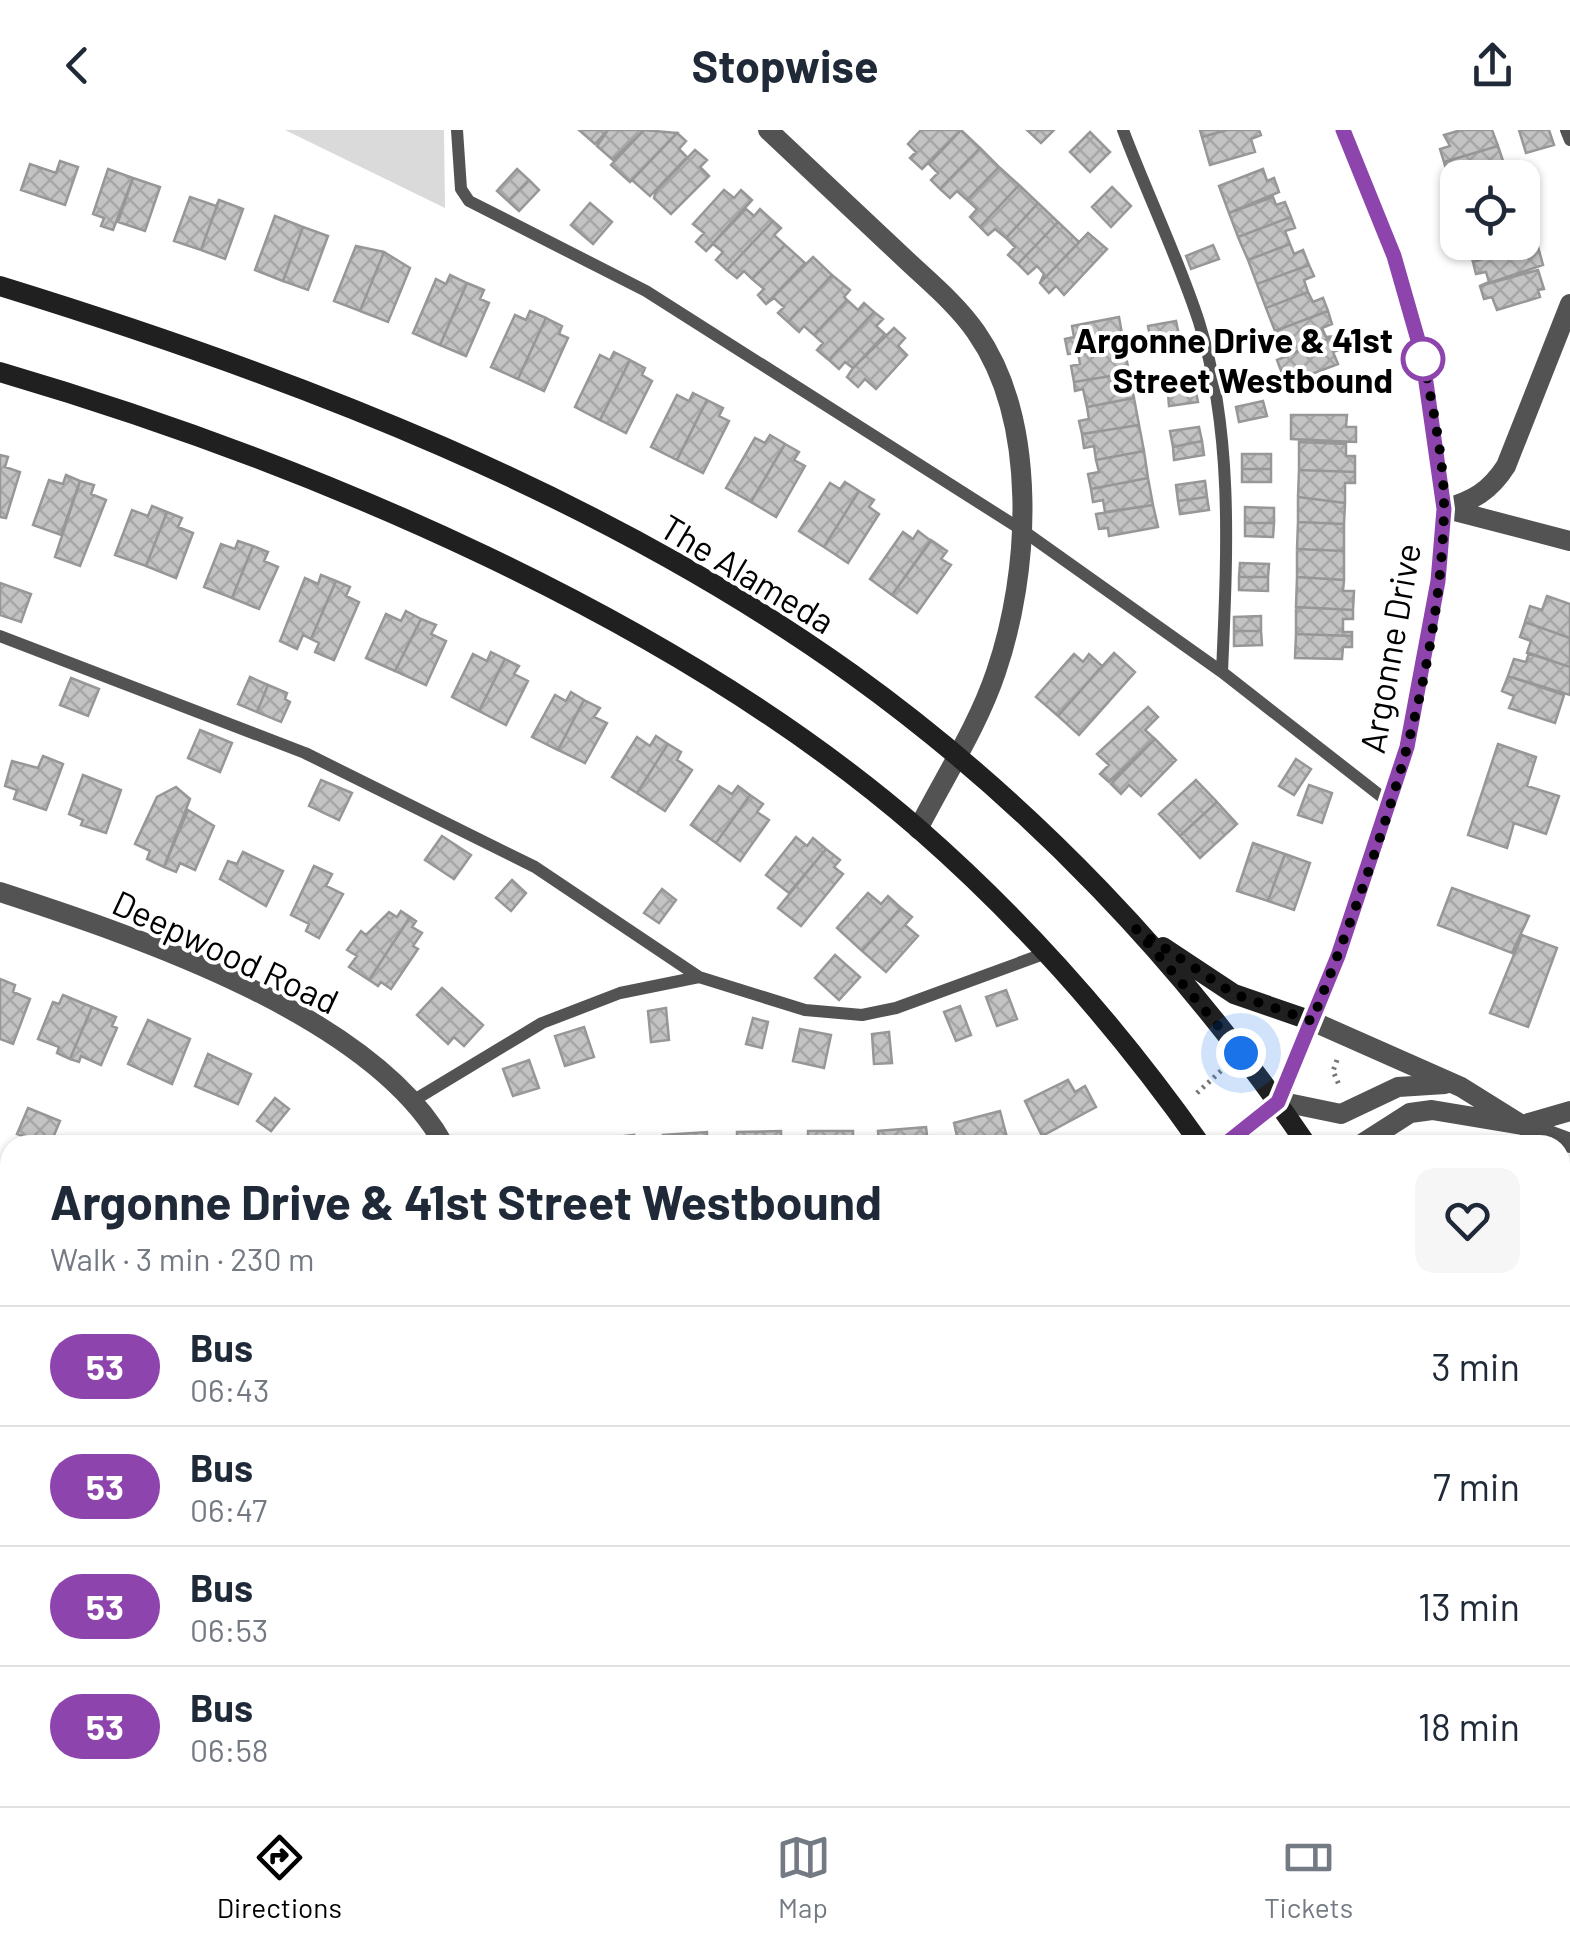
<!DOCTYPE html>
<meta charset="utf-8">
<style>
:root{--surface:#fff;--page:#f6f6f7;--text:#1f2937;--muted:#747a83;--line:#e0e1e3;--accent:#000}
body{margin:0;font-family:Barlow,sans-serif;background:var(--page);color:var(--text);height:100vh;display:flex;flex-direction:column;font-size:38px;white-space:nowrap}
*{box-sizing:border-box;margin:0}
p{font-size:32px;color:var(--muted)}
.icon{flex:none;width:55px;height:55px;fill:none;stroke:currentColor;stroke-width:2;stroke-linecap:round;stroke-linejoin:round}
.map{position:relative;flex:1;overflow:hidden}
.details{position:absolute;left:0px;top:1005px;width:1570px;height:672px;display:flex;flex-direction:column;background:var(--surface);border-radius:30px 30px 0 0;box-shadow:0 2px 8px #0004}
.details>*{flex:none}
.badge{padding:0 20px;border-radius:32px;font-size:35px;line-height:65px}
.controls{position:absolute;left:1440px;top:30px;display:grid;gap:20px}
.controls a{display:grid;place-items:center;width:100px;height:100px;border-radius:20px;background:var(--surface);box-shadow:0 2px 8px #0004;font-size:50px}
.you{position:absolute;width:50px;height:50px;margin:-25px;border:8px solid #fff;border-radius:50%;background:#1a73e8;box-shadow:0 0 0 15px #1a73e833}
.map>.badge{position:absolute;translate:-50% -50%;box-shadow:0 0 0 5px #fff}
.round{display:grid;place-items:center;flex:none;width:105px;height:105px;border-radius:20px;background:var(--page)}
.overview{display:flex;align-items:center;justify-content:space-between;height:170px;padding:0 50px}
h1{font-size:48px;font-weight:700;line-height:75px}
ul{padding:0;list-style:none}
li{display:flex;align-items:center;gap:30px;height:120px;padding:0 50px;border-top:2px solid var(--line)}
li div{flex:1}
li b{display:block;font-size:38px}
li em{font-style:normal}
li .badge{min-width:110px;font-weight:700;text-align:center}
header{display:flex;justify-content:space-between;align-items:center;height:130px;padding:0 50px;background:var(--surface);font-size:45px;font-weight:700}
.tab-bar{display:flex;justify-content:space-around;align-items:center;height:140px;border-top:2px solid var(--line);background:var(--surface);font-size:28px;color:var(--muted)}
.tab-bar a{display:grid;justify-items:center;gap:5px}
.tab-bar .on{color:var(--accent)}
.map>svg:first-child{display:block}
.park{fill:#dadada}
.building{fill:url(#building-cross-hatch);stroke:#979797;stroke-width:2.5}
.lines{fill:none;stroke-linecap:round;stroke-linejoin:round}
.path{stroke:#757575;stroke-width:5;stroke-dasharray:2.5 5;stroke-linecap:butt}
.lane{stroke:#535353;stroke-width:12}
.street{stroke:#535353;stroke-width:20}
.secondary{stroke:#202020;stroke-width:20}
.line-casing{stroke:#fff;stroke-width:22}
.line{stroke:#8e44ad;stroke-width:15}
.walk{stroke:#000;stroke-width:10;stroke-dasharray:0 18}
.stop-dot{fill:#fff;stroke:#8e44ad;stroke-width:5}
.labels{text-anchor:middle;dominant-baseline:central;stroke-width:8;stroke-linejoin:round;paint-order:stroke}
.stop-label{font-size:35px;font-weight:bold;fill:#000;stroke:#fff;text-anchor:end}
.street-label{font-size:35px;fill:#000;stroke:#fff}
</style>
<header><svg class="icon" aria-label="back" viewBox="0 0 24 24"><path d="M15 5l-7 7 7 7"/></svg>Stopwise<svg class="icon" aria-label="share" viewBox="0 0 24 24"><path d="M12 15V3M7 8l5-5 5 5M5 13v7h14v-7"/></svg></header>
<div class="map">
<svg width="1570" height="1676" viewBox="0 0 1570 1676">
<defs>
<pattern id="building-cross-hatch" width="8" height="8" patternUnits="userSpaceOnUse" patternTransform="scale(2.5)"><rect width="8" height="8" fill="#c3c3c3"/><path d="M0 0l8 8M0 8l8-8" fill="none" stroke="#a6a6a6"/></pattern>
</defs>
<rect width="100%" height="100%" fill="#fff"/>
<path class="park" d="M285,0H444L445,78Z"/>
<path class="building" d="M579,0H608L595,14Z
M608,0H644L613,30L597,16Z
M644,0L677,3L630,52L611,35Z
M921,0H961L922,39L910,28L916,22L908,14Z
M961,0L980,18L940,59L931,50L938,43L929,34Z
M1027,0H1054L1041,13Z
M1200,0H1227L1202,7Z
M1227,0H1259L1261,5L1251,9L1255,22L1210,35L1202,7Z
M1461,0H1492L1498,16L1444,32L1440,19L1450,16L1444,5Z
M1519,0H1549L1554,15L1526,23Z
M1090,2L1110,22L1090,42L1070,22Z
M677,3L686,11L679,19L687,27L650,66L632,50Z
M1498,16L1506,40L1483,48H1459L1457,42L1448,45L1444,32Z
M980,18L999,37L967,70L957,61L950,68L940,59Z
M695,20L707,30L700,37L709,46L671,84L654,68L656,61Z
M60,31L78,37L65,75L21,60L30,34L56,43Z
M999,37L1019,55L980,97L970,87L977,79L967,70Z
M108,39L133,48L113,100L101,96L104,88L93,84Z
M517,39L529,50L508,71L497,61Z
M1263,39L1267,51L1274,48L1279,62L1229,83L1219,56Z
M133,48L160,57L145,101L118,92Z
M529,50L539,60L519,81L508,71Z
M1019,55L1038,73L1006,108L995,99L988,105L980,97Z
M1112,57L1131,76L1111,97L1092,77Z
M724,60L734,68L741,60L752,70L706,121L696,112L704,103L693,94Z
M190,67L216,76L219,70L201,120L174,111Z
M1273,67L1276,75L1285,72L1291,87L1238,107L1229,83Z
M219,70L243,79L225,129L201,120Z
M590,73L612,92L593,114L571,95Z
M1038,73L1058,92L1018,134L1008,125L1015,117L1006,108Z
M746,79L754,86L760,79L773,91L727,140L716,130L723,122L713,114L706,121Z
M275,86L303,97L283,151L255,140Z
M1291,87L1295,98L1285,101L1290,114L1248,130L1238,107Z
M773,91L781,98L774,105L785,115L752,149L744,141L737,148L727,140Z
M1058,92L1079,112L1040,153L1044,144L1037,136L1028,144L1018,134Z
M1522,96L1528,115L1537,113L1473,132L1468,117L1478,112H1522Z
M303,97L328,106L308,160L283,151Z
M1088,103L1107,119L1064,165L1056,156L1049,163L1040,153Z
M1537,113L1543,135L1480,156L1489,152L1486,142L1476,144L1473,132Z
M1290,114L1294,124L1303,120L1309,135L1257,154L1248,130Z
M785,115L805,133L766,174L758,165L764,159L752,149Z
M1213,115L1219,129L1191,139L1186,126Z
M356,116L384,122L360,181L334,171Z
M384,122L410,138L388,192L360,181Z
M813,127L832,145L788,192L778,183L784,177L774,168L766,174Z
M1309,135L1314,146L1304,150L1308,162L1266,178L1257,154Z
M1538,140L1544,159L1538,160L1540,167L1497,180L1492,167L1484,169L1480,156Z
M450,145L467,153L440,215L413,203L436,149L446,154Z
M832,145L850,160L844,167L847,170L814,205L804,196L799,202L788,192Z
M467,153L484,160L480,169L489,173L466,226L440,215Z
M1308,162L1313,172L1323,168L1328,181L1275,201L1266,178Z
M847,170L858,180L864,173L874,182L829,230L817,220L823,213L814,205Z
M530,181L546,188L518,249L491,237L515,185L526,190Z
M1328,181L1332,194L1322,198L1326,207L1336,206L1285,226L1275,201Z
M874,182L883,189L876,196L885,204L853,238L845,232L839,239L829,230Z
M1119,187L1124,215L1068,224L1065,209L1074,207L1072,196Z
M546,188L562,196L559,204L568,208L544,261L518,249Z
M1176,191L1179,205L1151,212L1148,196Z
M894,198L905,208L898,216L907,225L876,259L865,249L858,257L847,247L853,238Z
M1179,205L1181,218L1152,223L1151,212Z
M1336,206L1341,219L1333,222L1338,234L1286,254L1277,230Z
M1124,215L1129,243L1074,252L1071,236L1080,234L1078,222Z
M614,222L630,230L600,290L575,277L600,225L610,230Z
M630,230L645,238L642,245L652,251L626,303L600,290Z
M1129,243L1134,268L1087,277L1083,259L1075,261L1074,252Z
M1194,245L1195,258L1168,263L1165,249Z
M1195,258L1198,272L1169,276L1168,263Z
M693,263L707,270L677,330L651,317L677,265L689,271Z
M1134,268L1139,295L1082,304L1079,291L1089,289L1087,277Z
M707,270L723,278L719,286L729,291L703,343L677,330Z
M1263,271L1267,286L1239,292L1236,277Z
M1291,285H1347L1346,297H1356V312L1291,309Z
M1139,295L1144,321L1096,330L1094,316L1084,318L1082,304Z
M1199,297L1202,311L1173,317L1170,301Z
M770,305L785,314L751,372L726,358L755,308L765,313Z
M1202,311L1204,325L1174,330L1173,317Z
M1299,312L1346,314V326H1355V342L1299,340Z
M785,314L799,322L794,330L805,336L776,387L751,372Z
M1144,321L1148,348L1091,359L1088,344L1099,342L1096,330Z
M1242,324H1271V339H1242Z
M0,325L8,327L5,337L20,342L6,388L0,387Z
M1242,339H1271V352H1242Z
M1299,340L1355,342V353H1345V373L1298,367Z
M66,345L80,351L61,405L33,395L49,350L63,354Z
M1148,348L1153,375L1105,382L1103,370L1093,372L1091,359Z
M80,351L94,355L91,364L106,370L80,436L55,427Z
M1205,351L1207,367L1178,371L1176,355Z
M845,352L859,361L824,417L799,401L830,353L840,359Z
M859,361L874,370L869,377L879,384L848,433L824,417Z
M1207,367L1209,380L1180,384L1178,371Z
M1298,367L1345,373L1344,394L1298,392Z
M1153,375L1158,397L1109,406L1108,398L1099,399L1096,384Z
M152,376L167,382L146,436L115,425L132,380L148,386Z
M1245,377L1274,378V393H1245Z
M167,382L182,388L178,397L193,403L176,448L146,436Z
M1298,392L1344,394V421L1297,419Z
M1245,393H1274L1273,407L1245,406Z
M918,401L931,411L892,465L870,449L903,402L913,409Z
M931,410L947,421L941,429L951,435L917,483L892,465Z
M238,411L253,416L232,468L204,457L221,414L235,419Z
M253,416L268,422L264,431L278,437L259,479L232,468Z
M1297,419L1344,421V450L1297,447Z
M1240,433L1269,434L1268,447H1239Z
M321,445L336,451L311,509L303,505L297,519L280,511L305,448L318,454Z
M1239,447H1268V461L1239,460Z
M1297,447L1344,450L1343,461H1354L1353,480L1296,477Z
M336,451L350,457L346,466L359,472L334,530L315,522L319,513L311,509Z
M0,453L31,464L21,492L0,485Z
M1547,466L1570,474V508L1525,492L1530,476L1542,480Z
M1296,477L1353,480V489H1343V502H1352V506L1296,504Z
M406,481L421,489L395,541L366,528L386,484L401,491Z
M1261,486V501H1234V487Z
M421,489L436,495L431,504L446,511L426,555L395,541Z
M1525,492L1570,508V537L1527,523L1531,511L1520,507Z
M1234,501H1261L1262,515L1234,516Z
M1296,504L1352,506V517H1343L1342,529L1295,528Z
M491,522L505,529L479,581L452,567L473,524L487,531Z
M1114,523L1135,542L1079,605L1058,586Z
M1529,523L1570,537V565L1508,546L1514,529L1526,532Z
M1074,524L1083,532L1089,524L1102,536L1058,586L1036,567Z
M505,529L519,536L514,544L528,551L506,595L479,581Z
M1508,546L1564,565L1555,593L1509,578L1514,566L1502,561Z
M250,547L268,555L257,582L238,574Z
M71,548L99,559L88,586L60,575Z
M268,555L287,563L285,569L290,572L281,592L257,582Z
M571,562L584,570L558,620L532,607L555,565L566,571Z
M584,570L600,578L594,587L607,593L585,633L558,620Z
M1148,577L1158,587L1145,600L1155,609L1109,652L1100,644L1109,635L1097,624Z
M200,600L232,613L220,642L188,628Z
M656,606L668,614L637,663L612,647L637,607L650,616Z
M1155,609L1176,630L1141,666L1129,655L1121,664L1111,654Z
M668,614L681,622L677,630L692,640L665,681L637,663Z
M1498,614L1536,627L1527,656L1559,666L1546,704L1514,693L1507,718L1468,705Z
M43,626L63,634L46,680L14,669L17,660L5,656L12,631L38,638Z
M1296,629L1311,639L1294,665L1279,656Z
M83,645L121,660L106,703L81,695L83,690L69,684Z
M321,650L352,663L339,690L309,676Z
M1196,650L1217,672L1180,706L1159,684Z
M1309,655L1332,663L1322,693L1298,685Z
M719,656L732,664L738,656L750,665L716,713L691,695Z
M176,657L190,669L164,737L147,729L150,721L135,714L157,667Z
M750,665L763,674L757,682L769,690L740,731L716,713Z
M1217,672L1237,694L1200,728L1180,706Z
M188,680L214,696L195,740L180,733L176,742L164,737Z
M442,706L471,725L454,749L425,730Z
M796,707L807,716L813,708L826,719L789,763L766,745Z
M1253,713L1285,724L1268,771L1237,761Z
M826,719L840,730L834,737L843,744L801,796L778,778Z
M243,722L283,741L266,776L220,749L228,731L237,734Z
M1285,724L1310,733L1294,780L1268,771Z
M314,736L332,744L326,756L343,764L319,808L306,801L309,794L291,785Z
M512,750L526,763L511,781L496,768Z
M1452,758L1529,786L1512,823L1438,795Z
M662,759L676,770L659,793L644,783Z
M868,763L881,774L888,766L901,778L862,821L837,798Z
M901,778L912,787L905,795L918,806L886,842L862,821Z
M401,781L410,787L369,850L349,837L357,826L347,820L361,801L366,805L389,782L397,787Z
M410,787L416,791L412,797L422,803L413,816L418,819L391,859L381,852L378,856L369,850Z
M1522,805L1557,818L1528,897L1490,883Z
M835,825L860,847L839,870L815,848Z
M0,849L15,855L13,862L30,869L13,914L0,909Z
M442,858L483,895L464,916L454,907L448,914L417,885Z
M1006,860L1017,889L997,896L986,867Z
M63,865L92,877L70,929L57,923L59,917L38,909L53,872L59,874Z
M960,876L971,905L956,911L944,882Z
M92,877L116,887L112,896L117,898L101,935L81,926L79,932L70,929Z
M666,878L669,910L651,912L648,881Z
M753,888L768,892L762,918L746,914Z
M148,890L190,909L172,954L128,934Z
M584,897L594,927L565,936L555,906Z
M800,899L831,905L824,938L793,931Z
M889,902L892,933L874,934L872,904Z
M208,924L251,944L238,974L195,956Z
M529,930L539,958L513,966L503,939Z
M1068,950L1075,962L1085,956L1096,977L1042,1006L1025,971Z
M275,968L289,979L271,1001L257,991Z
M28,978L60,991L50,1015L17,1004Z
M1000,981L1009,1015H959L954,993Z
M926,997L928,1015H879L878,1001Z
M781,1001V1015H737V1002Z
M808,1001H853V1015H808Z
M707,1002V1015H663V1005Z
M634,1005L635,1015H590V1010Z
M0,1064L8,1083L0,1087Z
M9,1157L10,1160V1211L0,1188V1161Z
M1566,1178L1570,1210L1560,1217V1182Z
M1570,1210V1245L1561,1251L1560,1217Z
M3,1521L10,1531V1562L0,1569Z
M107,1668H153L146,1676H110L104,1671Z
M194,1668H222L234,1676H188Z
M1468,1668H1510L1497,1676H1466L1463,1671Z
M1510,1668H1529L1534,1675L1497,1676Z"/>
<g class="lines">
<path class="path" d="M1337,930L1333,941L1340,957
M1197,963L1223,939"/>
<path class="lane" d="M457,0L461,59L469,71L646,161L1022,400L1222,542L1391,674
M1123,0C1147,64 1178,127 1199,192C1234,304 1227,426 1222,542
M1566,0L1570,10
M0,506L305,623L535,737L699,847L805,880L862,885L896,878L1046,823
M411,972L542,893L620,863L699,847
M0,1044L10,1040
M1344,1668L1350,1676
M0,1674L10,1667"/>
<path class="street" d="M768,0C813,42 857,84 902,126C927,150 956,173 976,202C1039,292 1030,443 996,542C978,596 944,648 918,699
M1444,379C1473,371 1490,361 1506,336L1570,174
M1451,380L1570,411
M0,762C135,806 373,885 444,1015
M1312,891L1461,957L1522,995L1570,1013
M1278,971L1341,984L1398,957L1445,954
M1360,1015L1410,983L1432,980L1522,995L1570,981
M460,1668L505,1676
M962,1668L998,1676
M862,1676L917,1668"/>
<path class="secondary" d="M0,156C295,247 599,363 852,544C1030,672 1184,834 1307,1015
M0,242C310,333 675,487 920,700C1026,793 1120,900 1201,1015
M1163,817L1234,864L1312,891
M1224,1015L1278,971L1338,826L1407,617L1438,451L1444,379L1422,224L1394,125L1343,0
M0,1352L10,1346
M1560,1399L1570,1414
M1560,1549L1570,1564"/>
</g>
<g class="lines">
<defs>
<path id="line" d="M1224,1015L1278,972L1338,826L1407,617L1438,451L1444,379L1422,224L1394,126L1343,0"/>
</defs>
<use href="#line" class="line-casing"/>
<use href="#line" class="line"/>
<path class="walk" d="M1241,923L1136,799L1234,864L1312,891C1376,729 1439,559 1444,382C1445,331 1432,274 1422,224L1423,229"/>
</g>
<circle class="stop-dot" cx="1423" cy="229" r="20"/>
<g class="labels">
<g class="stop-label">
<text x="1393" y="209">Argonne Drive &amp; 41st<tspan x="1393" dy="40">Street Westbound</tspan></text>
</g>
<g class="street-label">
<text transform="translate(748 443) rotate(31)">The Alameda</text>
<text transform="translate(1389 518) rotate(-80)">Argonne Drive</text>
<text transform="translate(226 821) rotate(25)">Deepwood Road</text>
</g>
</g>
</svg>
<div class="controls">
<a><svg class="icon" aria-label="locate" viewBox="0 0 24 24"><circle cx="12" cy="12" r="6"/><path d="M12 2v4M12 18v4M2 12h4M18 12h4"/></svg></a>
</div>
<div class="you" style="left:1241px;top:923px"></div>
<section class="details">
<div class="overview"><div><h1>Argonne Drive &amp; 41st Street Westbound</h1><p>Walk · 3 min · 230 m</p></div><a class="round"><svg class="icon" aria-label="heart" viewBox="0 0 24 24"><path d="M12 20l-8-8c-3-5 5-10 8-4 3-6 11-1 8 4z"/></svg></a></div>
<ul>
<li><span class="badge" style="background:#8e44ad;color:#fff">53</span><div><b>Bus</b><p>06:43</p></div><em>3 min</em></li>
<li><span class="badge" style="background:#8e44ad;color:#fff">53</span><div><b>Bus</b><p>06:47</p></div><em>7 min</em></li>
<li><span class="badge" style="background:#8e44ad;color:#fff">53</span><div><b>Bus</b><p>06:53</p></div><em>13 min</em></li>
<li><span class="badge" style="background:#8e44ad;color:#fff">53</span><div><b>Bus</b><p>06:58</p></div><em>18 min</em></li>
</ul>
</section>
</div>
<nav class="tab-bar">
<a class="on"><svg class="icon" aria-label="directions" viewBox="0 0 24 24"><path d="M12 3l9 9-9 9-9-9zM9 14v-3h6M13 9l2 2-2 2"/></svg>Directions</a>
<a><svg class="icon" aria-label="map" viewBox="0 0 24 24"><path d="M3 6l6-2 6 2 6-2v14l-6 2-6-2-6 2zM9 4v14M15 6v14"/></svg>Map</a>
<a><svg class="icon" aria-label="tickets" viewBox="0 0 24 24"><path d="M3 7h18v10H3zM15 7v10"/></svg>Tickets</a>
</nav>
